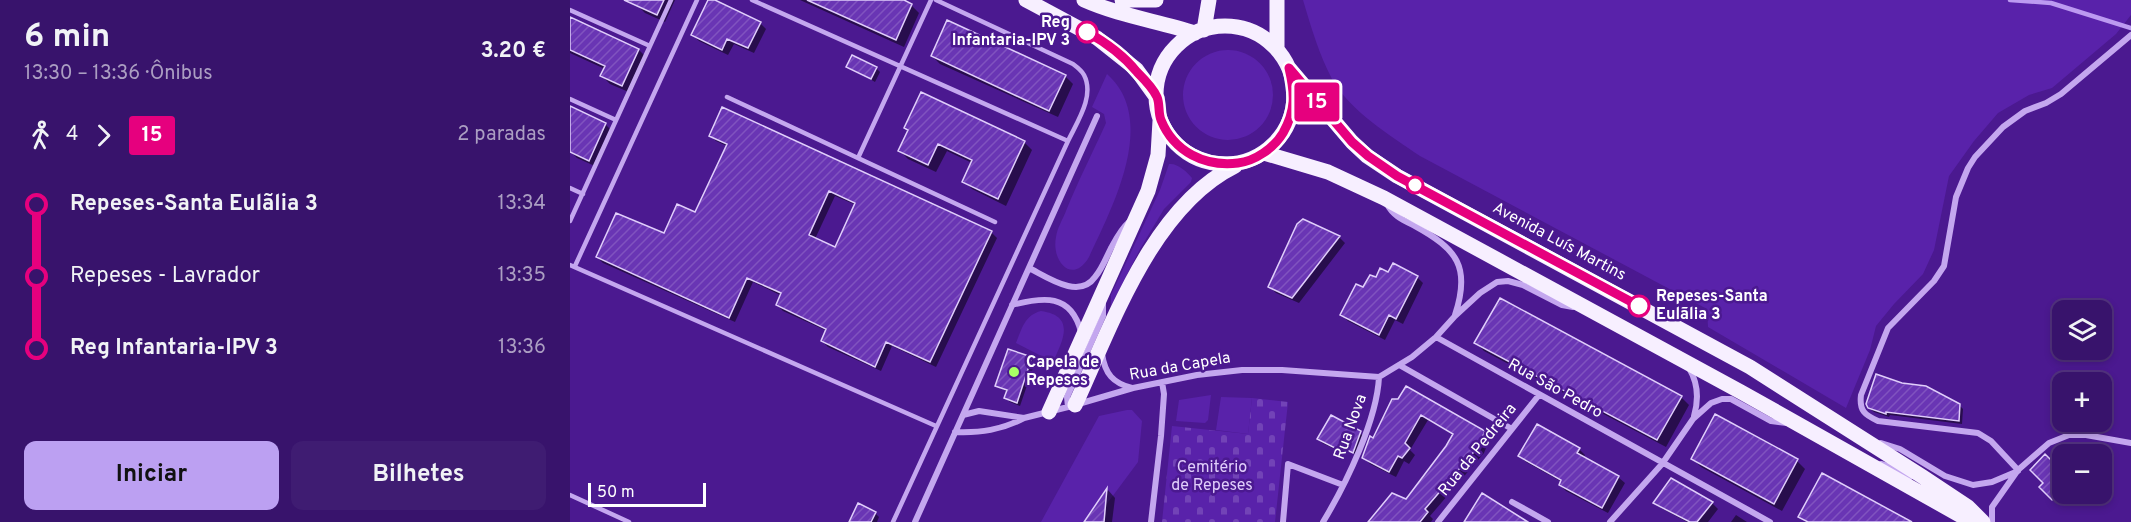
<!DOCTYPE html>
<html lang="pt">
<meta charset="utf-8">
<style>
:root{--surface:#38136c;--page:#3f1c72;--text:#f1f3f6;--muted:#ab9ec2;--line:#52327f;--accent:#bca0f2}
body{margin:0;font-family:Overpass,sans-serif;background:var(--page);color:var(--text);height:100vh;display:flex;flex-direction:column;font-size:22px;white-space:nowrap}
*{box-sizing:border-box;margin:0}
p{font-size:20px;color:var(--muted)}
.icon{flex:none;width:33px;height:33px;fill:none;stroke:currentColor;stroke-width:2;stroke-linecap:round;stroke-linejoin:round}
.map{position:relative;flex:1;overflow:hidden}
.drawer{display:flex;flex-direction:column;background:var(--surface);width:570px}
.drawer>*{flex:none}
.badge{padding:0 12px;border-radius:4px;font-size:21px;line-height:39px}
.controls{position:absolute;left:1482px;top:300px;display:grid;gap:12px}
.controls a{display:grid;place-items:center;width:60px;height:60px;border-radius:12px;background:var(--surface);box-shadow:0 3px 9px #0003,0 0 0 2px var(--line);font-size:30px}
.scale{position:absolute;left:18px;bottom:15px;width:118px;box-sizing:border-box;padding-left:6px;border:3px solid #fff;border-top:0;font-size:16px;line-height:21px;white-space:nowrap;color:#fff;-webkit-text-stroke:4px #4b1990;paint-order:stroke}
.map>.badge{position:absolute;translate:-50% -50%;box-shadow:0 0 0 3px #fff}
.legs{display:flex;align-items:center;gap:9px;height:66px;padding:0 24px;font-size:20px}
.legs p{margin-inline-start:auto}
.headline{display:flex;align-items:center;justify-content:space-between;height:102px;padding:0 24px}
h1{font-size:33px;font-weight:700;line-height:45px}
.cta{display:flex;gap:12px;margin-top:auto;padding:12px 24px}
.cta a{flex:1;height:69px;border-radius:12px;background:var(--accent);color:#111;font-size:24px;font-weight:700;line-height:69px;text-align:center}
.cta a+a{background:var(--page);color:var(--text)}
ul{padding:0 24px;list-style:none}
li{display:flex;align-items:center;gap:21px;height:72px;font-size:22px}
li i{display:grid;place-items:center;width:9px;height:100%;margin:0 8px;background:currentColor}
li i::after{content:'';width:15px;height:15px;margin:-8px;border:4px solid;border-radius:50%;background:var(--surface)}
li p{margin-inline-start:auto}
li:first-child i{background:linear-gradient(#0000 50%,currentColor 0)}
li:last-child i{background:linear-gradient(currentColor 50%,#0000 0)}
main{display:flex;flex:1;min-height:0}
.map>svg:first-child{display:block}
.grass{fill:#5922aa}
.cemetery{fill:url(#cemetery-stones)}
.shadow{fill:#0007;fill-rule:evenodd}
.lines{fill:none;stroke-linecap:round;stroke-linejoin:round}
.stream{stroke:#bc9af1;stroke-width:4.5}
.building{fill:url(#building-hatch);stroke:#e0cefb;stroke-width:1.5;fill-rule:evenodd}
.service{stroke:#c4a7ef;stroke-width:4.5}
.minor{stroke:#c4a7ef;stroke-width:6}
.primary{stroke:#f7efff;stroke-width:15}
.line-1-casing{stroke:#fff;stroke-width:14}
.line-1{stroke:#e6007e;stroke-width:9}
.stop-1-dot{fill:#fff;stroke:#e6007e;stroke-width:3}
.poi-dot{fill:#a8ff65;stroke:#4b1990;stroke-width:2}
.labels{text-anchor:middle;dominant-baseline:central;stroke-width:5;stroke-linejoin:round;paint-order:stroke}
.stop-label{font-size:16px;font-weight:bold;fill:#fff;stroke:#4b1990;text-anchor:end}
.street-label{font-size:16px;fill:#fff;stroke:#4b1990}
.poi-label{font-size:16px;font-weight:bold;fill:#fff;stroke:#4b1990;text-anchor:start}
.park-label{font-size:16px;fill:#e0cefb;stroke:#4b1990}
</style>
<main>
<section class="drawer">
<div class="headline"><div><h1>6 min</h1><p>13:30 – 13:36 · Ônibus</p></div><b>3.20 €</b></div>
<div class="legs"><svg class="icon" aria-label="walk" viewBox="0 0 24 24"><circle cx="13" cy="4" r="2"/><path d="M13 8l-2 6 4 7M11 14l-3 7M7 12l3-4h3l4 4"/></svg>4<svg class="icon" aria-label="forward" viewBox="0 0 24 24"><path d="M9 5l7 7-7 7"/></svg><b class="badge" style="background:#e6007e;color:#fff">15</b><p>2 paradas</p></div>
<ul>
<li><i style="color:#e6007e"></i><b>Repeses-Santa Eulãlia 3</b><p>13:34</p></li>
<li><i style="color:#e6007e"></i><span>Repeses - Lavrador</span><p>13:35</p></li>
<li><i style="color:#e6007e"></i><b>Reg Infantaria-IPV 3</b><p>13:36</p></li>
</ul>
<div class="cta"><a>Iniciar</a><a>Bilhetes</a></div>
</section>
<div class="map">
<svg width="1561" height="522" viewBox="0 0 1561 522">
<defs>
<pattern id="cemetery-stones" width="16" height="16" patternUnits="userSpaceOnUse" patternTransform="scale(1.5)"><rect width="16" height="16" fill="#5922aa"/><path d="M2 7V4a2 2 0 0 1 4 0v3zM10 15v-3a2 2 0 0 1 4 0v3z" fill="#7243b7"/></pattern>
<pattern id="building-hatch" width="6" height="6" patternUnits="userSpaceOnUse" patternTransform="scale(1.5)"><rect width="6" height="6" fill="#6935b4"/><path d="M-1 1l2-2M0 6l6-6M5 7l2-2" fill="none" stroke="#8053bf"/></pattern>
</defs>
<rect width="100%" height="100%" fill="#4b1990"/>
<path class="grass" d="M733,0H1561V15L1546,34L1482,88L1459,95L1428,113L1404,141L1379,176L1364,250L1353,274L1324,304L1306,326L1300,350L1276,408L1138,327L1137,309L850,156C821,136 780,111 762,79C749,54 741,27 733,0Z
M613 95a45 45 0 1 1 90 0a45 45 0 1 1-90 0Z
M537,74C589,120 542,207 519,257C503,285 481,262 486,237C487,228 493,219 496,211C508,181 523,152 536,123L534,114L522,107Z
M599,164C608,163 617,172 622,178L621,182L594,209L570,249L541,306V295L590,190Z
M471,311C506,316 493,340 483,362L446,343C452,328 455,315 471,311Z
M641,395L638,420L635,423L606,421L609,400Z
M651,397L682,398L678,434L646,430Z
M557,410H562L572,421L568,462L536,505L537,489L514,522H471L529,416Z"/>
<path class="cemetery" d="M682,398L718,402L705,522H592L602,426L678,434Z"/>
<path class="shadow" d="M69,0H105L95,22L75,13L67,5Z
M139,0L190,23L196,29L184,53L164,44L158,55L129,41L123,35Z
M230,0H330L341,5L349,13L334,47Z
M0,18L69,50L77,58L61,93L40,84L32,76L35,69L0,53Z
M362,56L495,76L503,84L488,117L370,64Z
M278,66L306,68L310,72L305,82Z
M0,108L35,124L43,132L27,167L7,158L0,151Z
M339,131L454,142L462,150L436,206L402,189L394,181L402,163L377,151L366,172L338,159L330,151Z
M140,135L421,232L427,238L366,367L322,346L311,371L258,347L252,341L257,331L213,311L207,305L212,296L183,282L165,322L33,263L27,257L95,235L126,214L157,146L146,141ZM265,196L286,205L266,249L245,239Z
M734,220L769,237L775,243L729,303L706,293L700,287Z
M819,275L847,277L853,283L833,324L825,320L815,340L778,321L772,315L794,289L806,279Z
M906,343L1111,397L1119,405L1096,447L914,351Z
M461,358L465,362L450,406L440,402L436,398L438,392L427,386Z
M823,400L914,432L920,438L914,453L860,516L863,519L861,522H801L836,501L884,435L858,420L840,450L845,455L839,464L834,461L826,477L800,464L794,457Z
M1389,405L1393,409L1392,424L1320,415L1319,417L1304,412L1299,408Z
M790,433L794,437L787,455L777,450L775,454L752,443L749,439Z
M1009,449L1015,455L1013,458L1048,477L1055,483L1038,513L996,491L990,485L992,482L956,462L950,456Z
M1476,456L1492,473V494H1496L1487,502L1472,487L1475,483Z
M1123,459L1227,461L1235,469L1212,511L1131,467Z
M1102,480L1142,503L1148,509L1138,522H1117L1091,508L1085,502Z
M538,490L545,498L542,522H516Z
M305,513L309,517L307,522H281Z
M1166,515L1177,522H1161Z"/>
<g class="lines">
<path class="stream" d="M1440,0L1481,3L1561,28"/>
</g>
<path class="building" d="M54,0H94L87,15Z
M138,0H145L191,22L178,48L157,39L152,50L121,35Z
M237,0H334L342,4L326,40Z
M0,17L69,49L52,86L30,76L35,66L0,50Z
M377,20L496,75L479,111L361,56Z
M282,55L307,67L301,79L276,67Z
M351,92L455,141L428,199L392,182L402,160L368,144L358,165L328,151L338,130L334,128Z
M0,106L36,123L19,161L0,152Z
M152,107L422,231L360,362L316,342L305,367L251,341L256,329L206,305L211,293L177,278L159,318L26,257L46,213L94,233L107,204L125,212L157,144L139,136ZM259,191L285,203L265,247L239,235Z
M733,219L770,236L722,298L698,287L727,224Z
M823,263L848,276L826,319L819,315L809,335L770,315L786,284L793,287L800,275L806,277L810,268L818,272Z
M930,298L1112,396L1087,440L904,343Z
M438,349L462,357L447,403L434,398L437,390L425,386Z
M1306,374L1332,383L1356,386L1390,404L1389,421L1316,412V414L1298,408L1296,404Z
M836,386L915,431L908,447L855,509L858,512L850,522H798L822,493L836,499L876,446L883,434L851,415L835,443L840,448L832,458L828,456L819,472L792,458L800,436L803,438L822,399H828Z
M1145,414L1228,459L1204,504L1121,459Z
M761,415L791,431L783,453L773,448L771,451L747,439Z
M967,424L1010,448L1007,453L1049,476L1032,508L989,485L991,480L948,456Z
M1475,454L1492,471V489L1482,500L1469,487L1473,483L1460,470Z
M1252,473L1342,522H1238L1228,517Z
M1101,478L1143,502L1127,522H1120L1083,503Z
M537,488L534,522H514Z
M912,493L958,522H894Z
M288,503L306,512L301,522H279Z"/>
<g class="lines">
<path class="service" d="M182,0L498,141
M0,10L80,46
M157,97L425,222
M0,99L46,120
M288,158L361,0
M0,188L13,194
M0,221L101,0
M0,265L366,426
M5,266L127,0
M0,495L59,522
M323,522L498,141C507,122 525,96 514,75C512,71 507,67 503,64L366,0"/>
<path class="minor" d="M817,204C823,216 833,220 845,226C887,249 901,267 885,315
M459,268C477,277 509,300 525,277C532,269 536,258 541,248C546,239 551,229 559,222
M442,305C473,297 501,293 511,332
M866,337L1200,522
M532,354C535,374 543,383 562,388
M831,366L942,429
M1119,368C1128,383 1129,399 1124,416
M498,407L497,397L533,316V302
M393,415L409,411L454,418L498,407L563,388L627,375L672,370H712L809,377L842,357L866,337L885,316L910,293L927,282L938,281L953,285L992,305L1003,307
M385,432C411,433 431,430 454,418
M1311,443L1330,449L1375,476L1403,485L1422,482L1448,471
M1311,464L1325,468L1340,477
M1448,470L1421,441L1408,433L1308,421C1295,415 1289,411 1291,395L1318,328L1364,281L1374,266L1386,197L1398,168L1405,157L1433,127L1455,111L1476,103L1491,94L1561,35
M942,502L978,522
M345,522L527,116
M581,522L591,436L594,394L592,382
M713,522L718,464L773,485
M753,522C776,484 807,420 809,377
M868,522L969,395
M1040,522L1092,464L1123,419L1141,403L1152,399H1161L1201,421L1217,423
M1422,522V507L1448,470L1479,443L1499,435H1516L1561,443"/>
<path class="primary" d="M456,0L527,38L566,69L587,98
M514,0C550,16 588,21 625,33
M552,0H586
M586 95a69 69 0 1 1 138 0a69 69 0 1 1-138 0Z
M634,30L639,0
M707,49V0
M719,68L782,142L797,156L827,176L1180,367L1353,477L1398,507L1413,522
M694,153L758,172L814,198L1171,392L1402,522
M505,405C542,325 582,207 665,166
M479,412L578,191L588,155L590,121"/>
</g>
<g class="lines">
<defs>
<path id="line-1" d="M517,32C535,42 554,56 567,72C574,79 583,88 587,97C590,104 588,113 591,120C604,152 635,167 668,163C685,161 704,148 713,133C726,110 725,94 719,68L782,142L798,156L827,176L1069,306"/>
</defs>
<use href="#line-1" class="line-1-casing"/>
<use href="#line-1" class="line-1"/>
</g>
<g class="stop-1-dot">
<circle cx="517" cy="32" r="10"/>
<circle cx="845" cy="185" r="8"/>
<circle cx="1069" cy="306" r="10"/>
</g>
<circle class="poi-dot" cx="444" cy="372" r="6"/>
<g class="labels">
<g class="stop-label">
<text x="500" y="23">Reg<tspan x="500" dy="18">Infantaria-IPV 3</tspan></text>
<text x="1086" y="297" text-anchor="start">Repeses-Santa<tspan x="1086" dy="18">Eulãlia 3</tspan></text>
</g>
<g class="street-label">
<text transform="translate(989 242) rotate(28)">Avenida Luís Martins</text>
<text transform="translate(610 367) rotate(-10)">Rua da Capela</text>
<text transform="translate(985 389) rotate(29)">Rua São Pedro</text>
<text transform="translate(781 427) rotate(-70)">Rua Nova</text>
<text transform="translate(908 450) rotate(-51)">Rua da Pedreira</text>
</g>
<g class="poi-label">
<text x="456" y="363">Capela de<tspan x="456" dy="18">Repeses</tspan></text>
</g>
<g class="park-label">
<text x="642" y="468">Cemitério<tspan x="642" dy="18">de Repeses</tspan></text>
</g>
</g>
</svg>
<div class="controls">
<a><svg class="icon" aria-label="layers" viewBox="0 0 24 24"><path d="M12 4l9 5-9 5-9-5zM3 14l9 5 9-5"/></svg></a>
<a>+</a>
<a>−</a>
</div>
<div class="scale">50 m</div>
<b class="badge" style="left:747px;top:102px;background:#e6007e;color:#fff">15</b>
</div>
</main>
